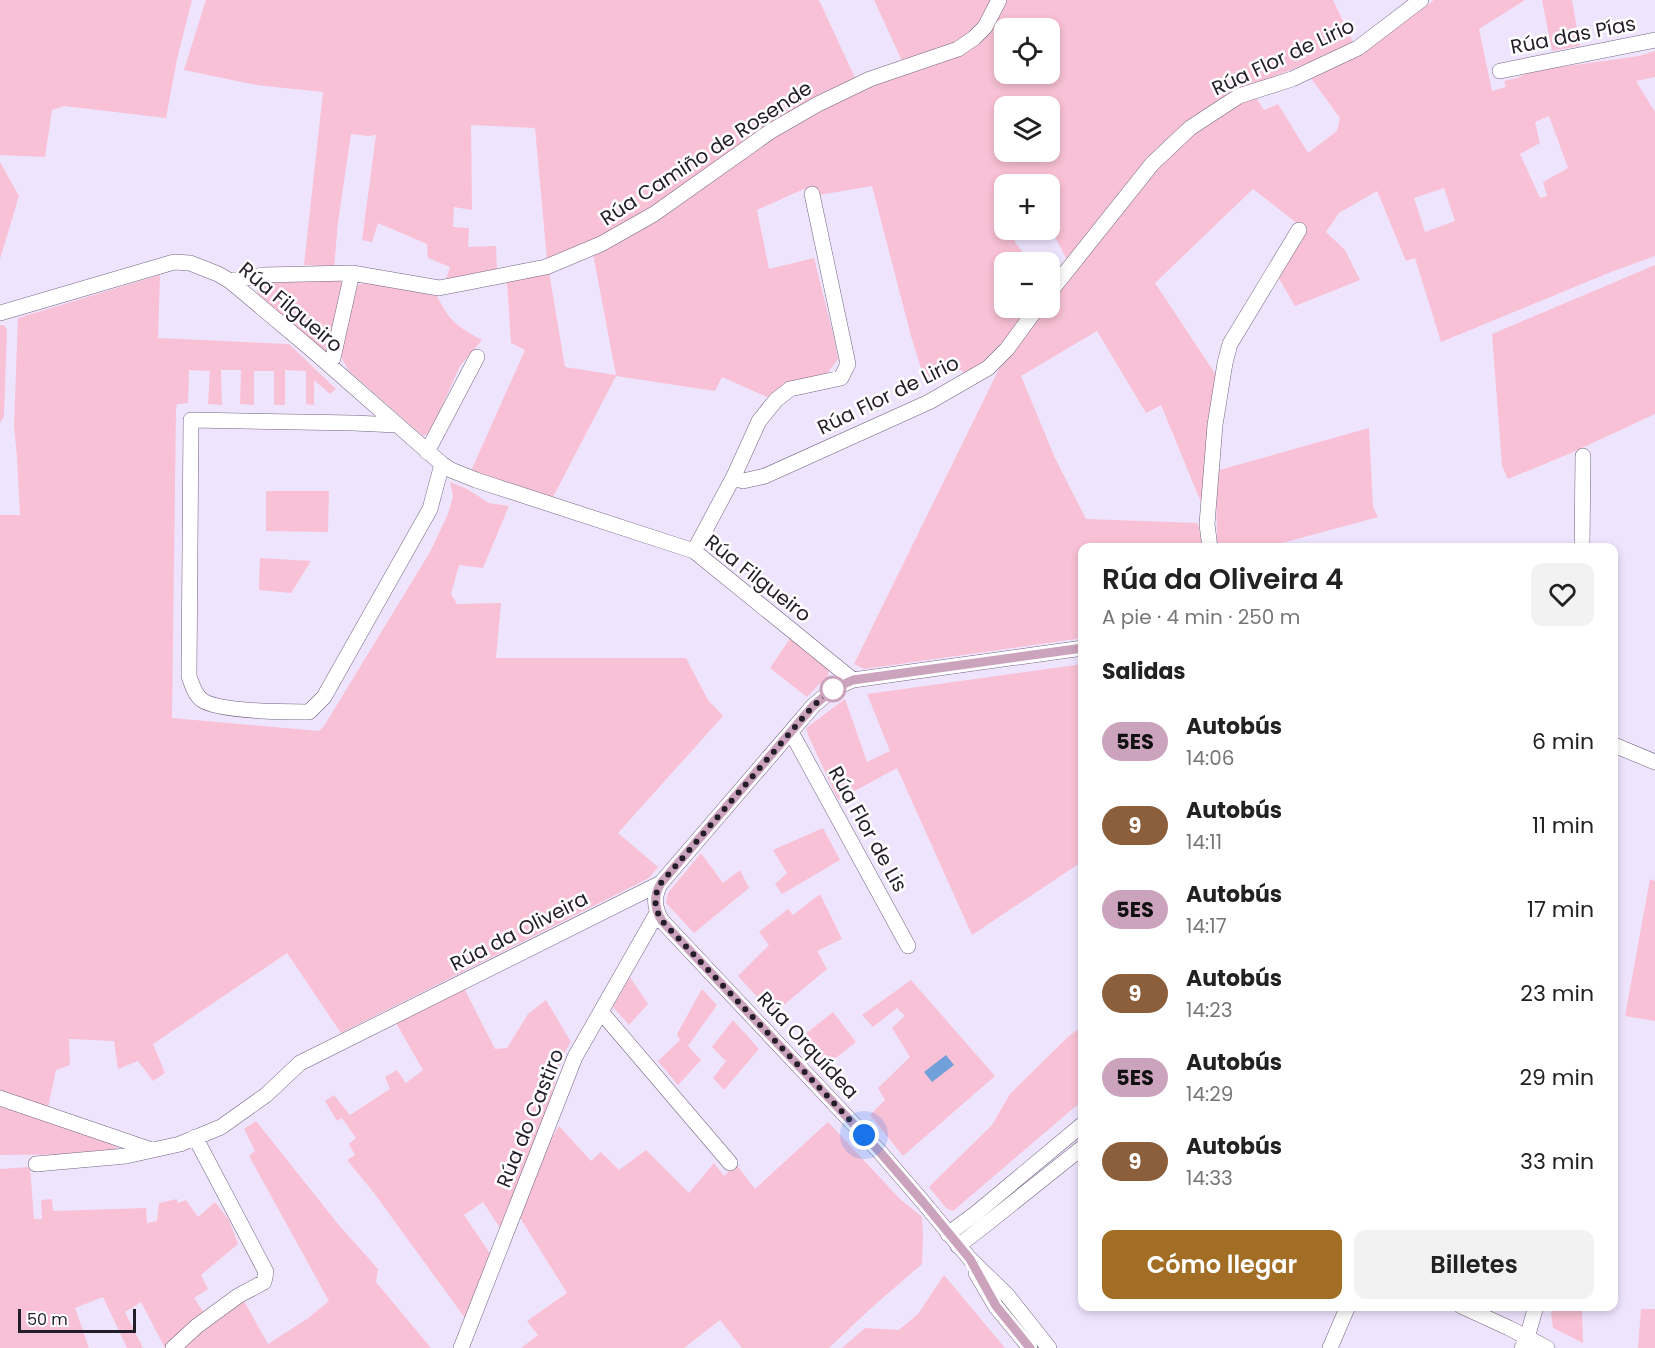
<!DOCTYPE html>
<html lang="es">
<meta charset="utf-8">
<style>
:root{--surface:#fff;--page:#f2f2f2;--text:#222;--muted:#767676;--accent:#a26e26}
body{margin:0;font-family:Poppins,sans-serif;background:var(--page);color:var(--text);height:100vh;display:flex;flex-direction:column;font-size:22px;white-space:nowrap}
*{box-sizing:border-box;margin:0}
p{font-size:20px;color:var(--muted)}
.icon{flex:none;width:33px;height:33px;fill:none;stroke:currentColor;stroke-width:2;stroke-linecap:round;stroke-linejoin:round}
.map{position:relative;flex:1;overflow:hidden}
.side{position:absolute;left:1078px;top:543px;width:540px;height:768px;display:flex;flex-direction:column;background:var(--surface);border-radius:12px;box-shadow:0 3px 9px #0003}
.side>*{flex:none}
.badge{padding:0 12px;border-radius:20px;font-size:21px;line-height:39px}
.tools{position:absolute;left:994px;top:18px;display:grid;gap:12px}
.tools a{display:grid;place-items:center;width:66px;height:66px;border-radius:12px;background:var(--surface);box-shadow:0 3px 9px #0003;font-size:30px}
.scale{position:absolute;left:18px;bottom:15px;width:118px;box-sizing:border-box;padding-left:6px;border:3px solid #241e2a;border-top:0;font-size:16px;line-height:21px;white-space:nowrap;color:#241e2a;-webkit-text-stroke:4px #fff;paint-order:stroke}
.you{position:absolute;width:30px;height:30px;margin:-15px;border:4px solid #fff;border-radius:50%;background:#1a73e8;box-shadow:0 0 0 9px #1a73e833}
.map>.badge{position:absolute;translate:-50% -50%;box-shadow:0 0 0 3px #fff}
h2{padding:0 24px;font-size:22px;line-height:54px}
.round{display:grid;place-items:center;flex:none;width:63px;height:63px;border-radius:12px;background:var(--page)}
.summary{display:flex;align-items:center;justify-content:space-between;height:102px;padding:0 24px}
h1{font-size:28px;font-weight:600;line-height:45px}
.button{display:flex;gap:12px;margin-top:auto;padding:12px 24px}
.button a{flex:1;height:69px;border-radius:12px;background:var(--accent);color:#fff;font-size:24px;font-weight:600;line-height:69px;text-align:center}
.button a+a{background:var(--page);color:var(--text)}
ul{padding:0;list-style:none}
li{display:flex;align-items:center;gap:18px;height:84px;padding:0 24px}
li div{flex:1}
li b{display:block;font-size:22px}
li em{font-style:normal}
li .badge{min-width:66px;font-weight:700;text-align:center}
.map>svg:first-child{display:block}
.green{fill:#f9c1d5;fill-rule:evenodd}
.water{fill:#709fd9}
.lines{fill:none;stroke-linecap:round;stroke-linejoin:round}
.street-casing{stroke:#716481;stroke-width:16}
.street{stroke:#fff;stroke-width:15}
.line-casing{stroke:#fff;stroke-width:14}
.line{stroke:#cba3bd;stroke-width:9}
.walk{stroke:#241e2a;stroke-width:6;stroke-dasharray:0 10.8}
.stop-dot{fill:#fff;stroke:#cba3bd;stroke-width:3}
.labels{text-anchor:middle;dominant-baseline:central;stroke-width:5;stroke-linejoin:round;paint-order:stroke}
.street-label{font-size:20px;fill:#241e2a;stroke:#fff}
</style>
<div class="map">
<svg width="1655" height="1348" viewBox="0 0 1655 1348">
<rect width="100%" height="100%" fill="#efe4fe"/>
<path class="green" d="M0,0H192L177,59L166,118L64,106L52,110L45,157L0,155Z
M206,0H819L856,80L645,214L593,243L547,260L535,128L471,125L472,210L454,207L453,227L469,228L468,247L496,246L497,269L446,279L450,267L428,258L427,244L378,223L372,242L362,240L376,135L368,136L351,134L338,222L334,267L304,265L323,92L256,85L184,70Z
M874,0H993L983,22L953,47L903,63Z
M1007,0H1333L1353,42L1311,62L1227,95L1067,260L1050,227V184H1005V209L1002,211L1005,218V230H1010L1016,244L1031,262H1005V308H1030L986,364L965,378L962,370L924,378L911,336L872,186L819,195L804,189L757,210L769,269L814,258L834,338L838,359L826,375L784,386L767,397L722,377L715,391L616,376L552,499L471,471L525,350L511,343L507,282L549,272L565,367L616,375L593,254L672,211L768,140L865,87L950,58L979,44L1002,12ZM1005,28H1050V74H1005ZM1005,106H1050V152H1005Z
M1434,0H1525L1479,29L1492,91L1506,87L1504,81L1517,78L1532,71L1639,56L1655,51V77L1636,81L1655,112V256L1611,272L1441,342L1415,258L1406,261L1377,191L1339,213L1326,232L1345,250L1360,280L1295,306L1277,275L1302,227L1253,189L1155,283L1218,378L1203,507L1161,405L1146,413L1097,331L1021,376L1055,458L1086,519L1198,523L1203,547L1083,548V638L864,669L854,664L1001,365L1045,308H1050V301L1160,163L1215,117L1255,96L1264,110L1278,104L1308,153L1337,131L1340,118L1310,77L1407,20ZM1549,116L1568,168L1543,182L1547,196L1540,198L1520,154L1540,143L1535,122ZM1444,188L1455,221L1425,232L1414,198Z
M1542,0H1572L1580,46L1552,51Z
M0,162L19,196L0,259Z
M1655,265V414L1571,453L1508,479L1502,466L1492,334Z
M160,275L158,338L289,344L336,389L330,394L314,380V405L306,404V371L285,370V405H274V371H254V405L240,404L241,370H221L222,405L208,404L210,371L189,370L188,403L177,404L176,409L172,718L319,731L324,726L430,552L448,514L453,496L450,482L467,489L489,503L509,506L483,568L459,565L451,594L457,604L501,603L496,658H686L708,700L723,716L618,833L658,867L649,878L341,1033L287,953L153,1044L165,1073L153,1081L138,1061L118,1069L114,1041L69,1039L70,1065L56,1070L47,1112L0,1096V515H20L17,458L14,425L18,318Z
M339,279L344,287L330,352L325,353L257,294V284Z
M368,282L437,296C449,321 458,327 482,340L460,366L430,432L423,436L349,371L341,357L342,343L354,292L358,285Z
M0,325H4L7,330L4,416L0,423Z
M1369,428L1373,507L1378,517L1267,547H1217L1216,471Z
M266,491H329L328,532L266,531Z
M260,558L311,561L291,593L259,590Z
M791,637L829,669L828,675L807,697L770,668Z
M1083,664V861L972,935L897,768L838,800L808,735L806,728L845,699L867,762L890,751L867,694Z
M823,828L840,860L782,894L775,884L787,873L773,850Z
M701,853L723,883L740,870L749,888L694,933L666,903L668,893Z
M1650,879L1655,881V1021L1625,1016Z
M820,894L842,939L817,951L827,969L773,1014L738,976L769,945L759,932L788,909L793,915Z
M630,977L648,1004L629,1025L613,1007Z
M911,980L995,1076L903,1156L870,1115L885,1100L878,1088L910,1057L892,1028L905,1016L897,1008L873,1027L862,1015Z
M464,988L495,1049L507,1048L528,1014L546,1000L571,1042L565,1051L558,1072L541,1132L500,1228L483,1202L464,1215L491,1255L465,1318L374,1193L347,1160L355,1155L349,1144L356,1138L342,1118L337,1121L325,1101L334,1095L350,1115L390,1089L385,1077L397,1070L406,1083L423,1070L396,1023Z
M702,989L717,1005L688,1046L701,1060L678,1085L658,1061L680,1040L677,1034Z
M833,1012L856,1042L823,1068L798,1040Z
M733,1020L759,1049L724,1090L713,1078L726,1061L712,1047Z
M1083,1026V1100L953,1211L946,1208L929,1187L992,1125L1010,1094L1070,1035Z
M0,1103L114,1143L117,1148L114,1153L108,1154L0,1155Z
M256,1121L338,1224L378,1269L376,1282L431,1348H180L244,1301L268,1344L307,1319L329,1301L249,1156L255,1151L244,1129Z
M828,1122L900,1199L922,1217L923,1236L922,1264L870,1309L829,1348H742L720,1320L684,1348H521L538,1335L527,1321L567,1293L519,1216L549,1143L559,1126L591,1161L601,1152L619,1170L646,1150L689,1193L714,1163L724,1176L736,1164L755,1189Z
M30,1167L34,1219H42L41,1200L52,1199L53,1211L146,1208L147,1223L157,1221L159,1203L177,1199L178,1203L186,1200L198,1217L215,1202L229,1220L238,1244L201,1275L208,1289L194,1298L204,1313L165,1348L141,1302L125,1312L143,1348H127L103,1297L75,1308L89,1348H0V1169Z
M944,1275L1005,1348H842L865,1328L899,1330L918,1314Z
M1553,1309L1582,1310L1583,1343L1553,1328L1551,1313Z
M1641,1309H1655V1348H1638Z"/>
<path class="water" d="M946,1055L954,1065L932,1082L924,1072Z"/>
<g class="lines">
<defs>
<path id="street" d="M1500,71L1655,40
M230,281L263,275L352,273L439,288L546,267L601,244L654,214L771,131L818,104L870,79L958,49L974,38L985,27L999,0
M1050,292L1152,164L1190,128L1239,96L1292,79L1358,48L1421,0
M0,313L174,262L190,263L218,274L230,281L311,349L442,464L451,470L476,480L694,551L853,680
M328,364L333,358L352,273
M397,425L353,423L191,420L189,676C192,685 195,695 202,700C219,712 287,712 309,712L324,697L430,509L442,464
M427,452L477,357
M734,476L743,481L765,476L929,402L988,368L1007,349L1037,308
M1210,548L1207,524L1215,425L1225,363L1230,344L1299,230
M1582,548L1583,456
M694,551L734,476L759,421L776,400L790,389L841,378L848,364L812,194
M791,732L908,946
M1614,745L1655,762
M661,883C653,896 654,908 662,921L879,1151L923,1202L970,1259L1007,1295L1049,1348
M602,1013L730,1163
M0,1098L152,1150
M36,1164L126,1156L180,1144L221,1127L266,1095L300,1063L661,883L813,706L833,689L853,680L1083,648
M948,1234L975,1214L1083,1124
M958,1246L984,1226L1083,1147
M976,1273L996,1307L1030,1348
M1461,1306L1509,1328L1547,1348
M173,1348L197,1326L238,1296L264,1282L266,1272L195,1137
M461,1348L575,1057L657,913
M1330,1348L1348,1306
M1522,1348L1527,1338L1536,1306"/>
</defs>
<use href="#street" class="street-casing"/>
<use href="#street" class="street"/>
</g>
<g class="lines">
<defs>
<path id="line" d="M1030,1348L996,1306L970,1259L923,1202L879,1151L662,921C654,908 653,896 661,883L813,706L833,689L853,680L1083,648"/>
</defs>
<use href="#line" class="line-casing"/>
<use href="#line" class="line"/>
<path class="walk" d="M833,689L813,706L661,883C653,896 654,908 662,921L864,1135"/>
</g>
<circle class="stop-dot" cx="833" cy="689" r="12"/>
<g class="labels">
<g class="street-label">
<text transform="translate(1573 35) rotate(-11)">Rúa das Pías</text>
<text transform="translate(1283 57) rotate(-25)">Rúa Flor de Lirio</text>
<text transform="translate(706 153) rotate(-33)">Rúa Camiño de Rosende</text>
<text transform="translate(291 307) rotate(40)">Rúa Filgueiro</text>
<text transform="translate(888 395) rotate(-26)">Rúa Flor de Lirio</text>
<text transform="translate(758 578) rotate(38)">Rúa Filgueiro</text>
<text transform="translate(868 829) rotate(61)">Rúa Flor de Lis</text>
<text transform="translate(519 931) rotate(-27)">Rúa da Oliveira</text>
<text transform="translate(808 1045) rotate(47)">Rúa Orquídea</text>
<text transform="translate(530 1118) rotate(-68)">Rúa do Castiro</text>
</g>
</g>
</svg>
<div class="tools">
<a><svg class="icon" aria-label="locate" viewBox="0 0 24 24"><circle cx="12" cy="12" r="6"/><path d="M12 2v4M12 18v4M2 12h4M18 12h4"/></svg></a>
<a><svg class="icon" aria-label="layers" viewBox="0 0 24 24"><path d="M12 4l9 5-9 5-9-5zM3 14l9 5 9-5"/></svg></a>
<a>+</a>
<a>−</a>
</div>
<div class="scale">50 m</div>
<div class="you" style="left:864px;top:1135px"></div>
<section class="side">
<div class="summary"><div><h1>Rúa da Oliveira 4</h1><p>A pie · 4 min · 250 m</p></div><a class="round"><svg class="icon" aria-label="heart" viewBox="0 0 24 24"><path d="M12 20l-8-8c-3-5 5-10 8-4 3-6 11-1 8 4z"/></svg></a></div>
<h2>Salidas</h2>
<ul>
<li><span class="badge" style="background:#cba3bd;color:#111">5ES</span><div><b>Autobús</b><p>14:06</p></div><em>6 min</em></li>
<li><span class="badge" style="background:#8b5e3c;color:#fff">9</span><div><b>Autobús</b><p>14:11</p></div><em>11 min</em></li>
<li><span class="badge" style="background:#cba3bd;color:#111">5ES</span><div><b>Autobús</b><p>14:17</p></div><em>17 min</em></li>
<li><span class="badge" style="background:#8b5e3c;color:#fff">9</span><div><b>Autobús</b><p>14:23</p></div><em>23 min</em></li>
<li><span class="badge" style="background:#cba3bd;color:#111">5ES</span><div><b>Autobús</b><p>14:29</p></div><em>29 min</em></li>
<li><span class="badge" style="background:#8b5e3c;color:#fff">9</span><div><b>Autobús</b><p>14:33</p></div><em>33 min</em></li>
</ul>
<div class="button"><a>Cómo llegar</a><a>Billetes</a></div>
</section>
</div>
